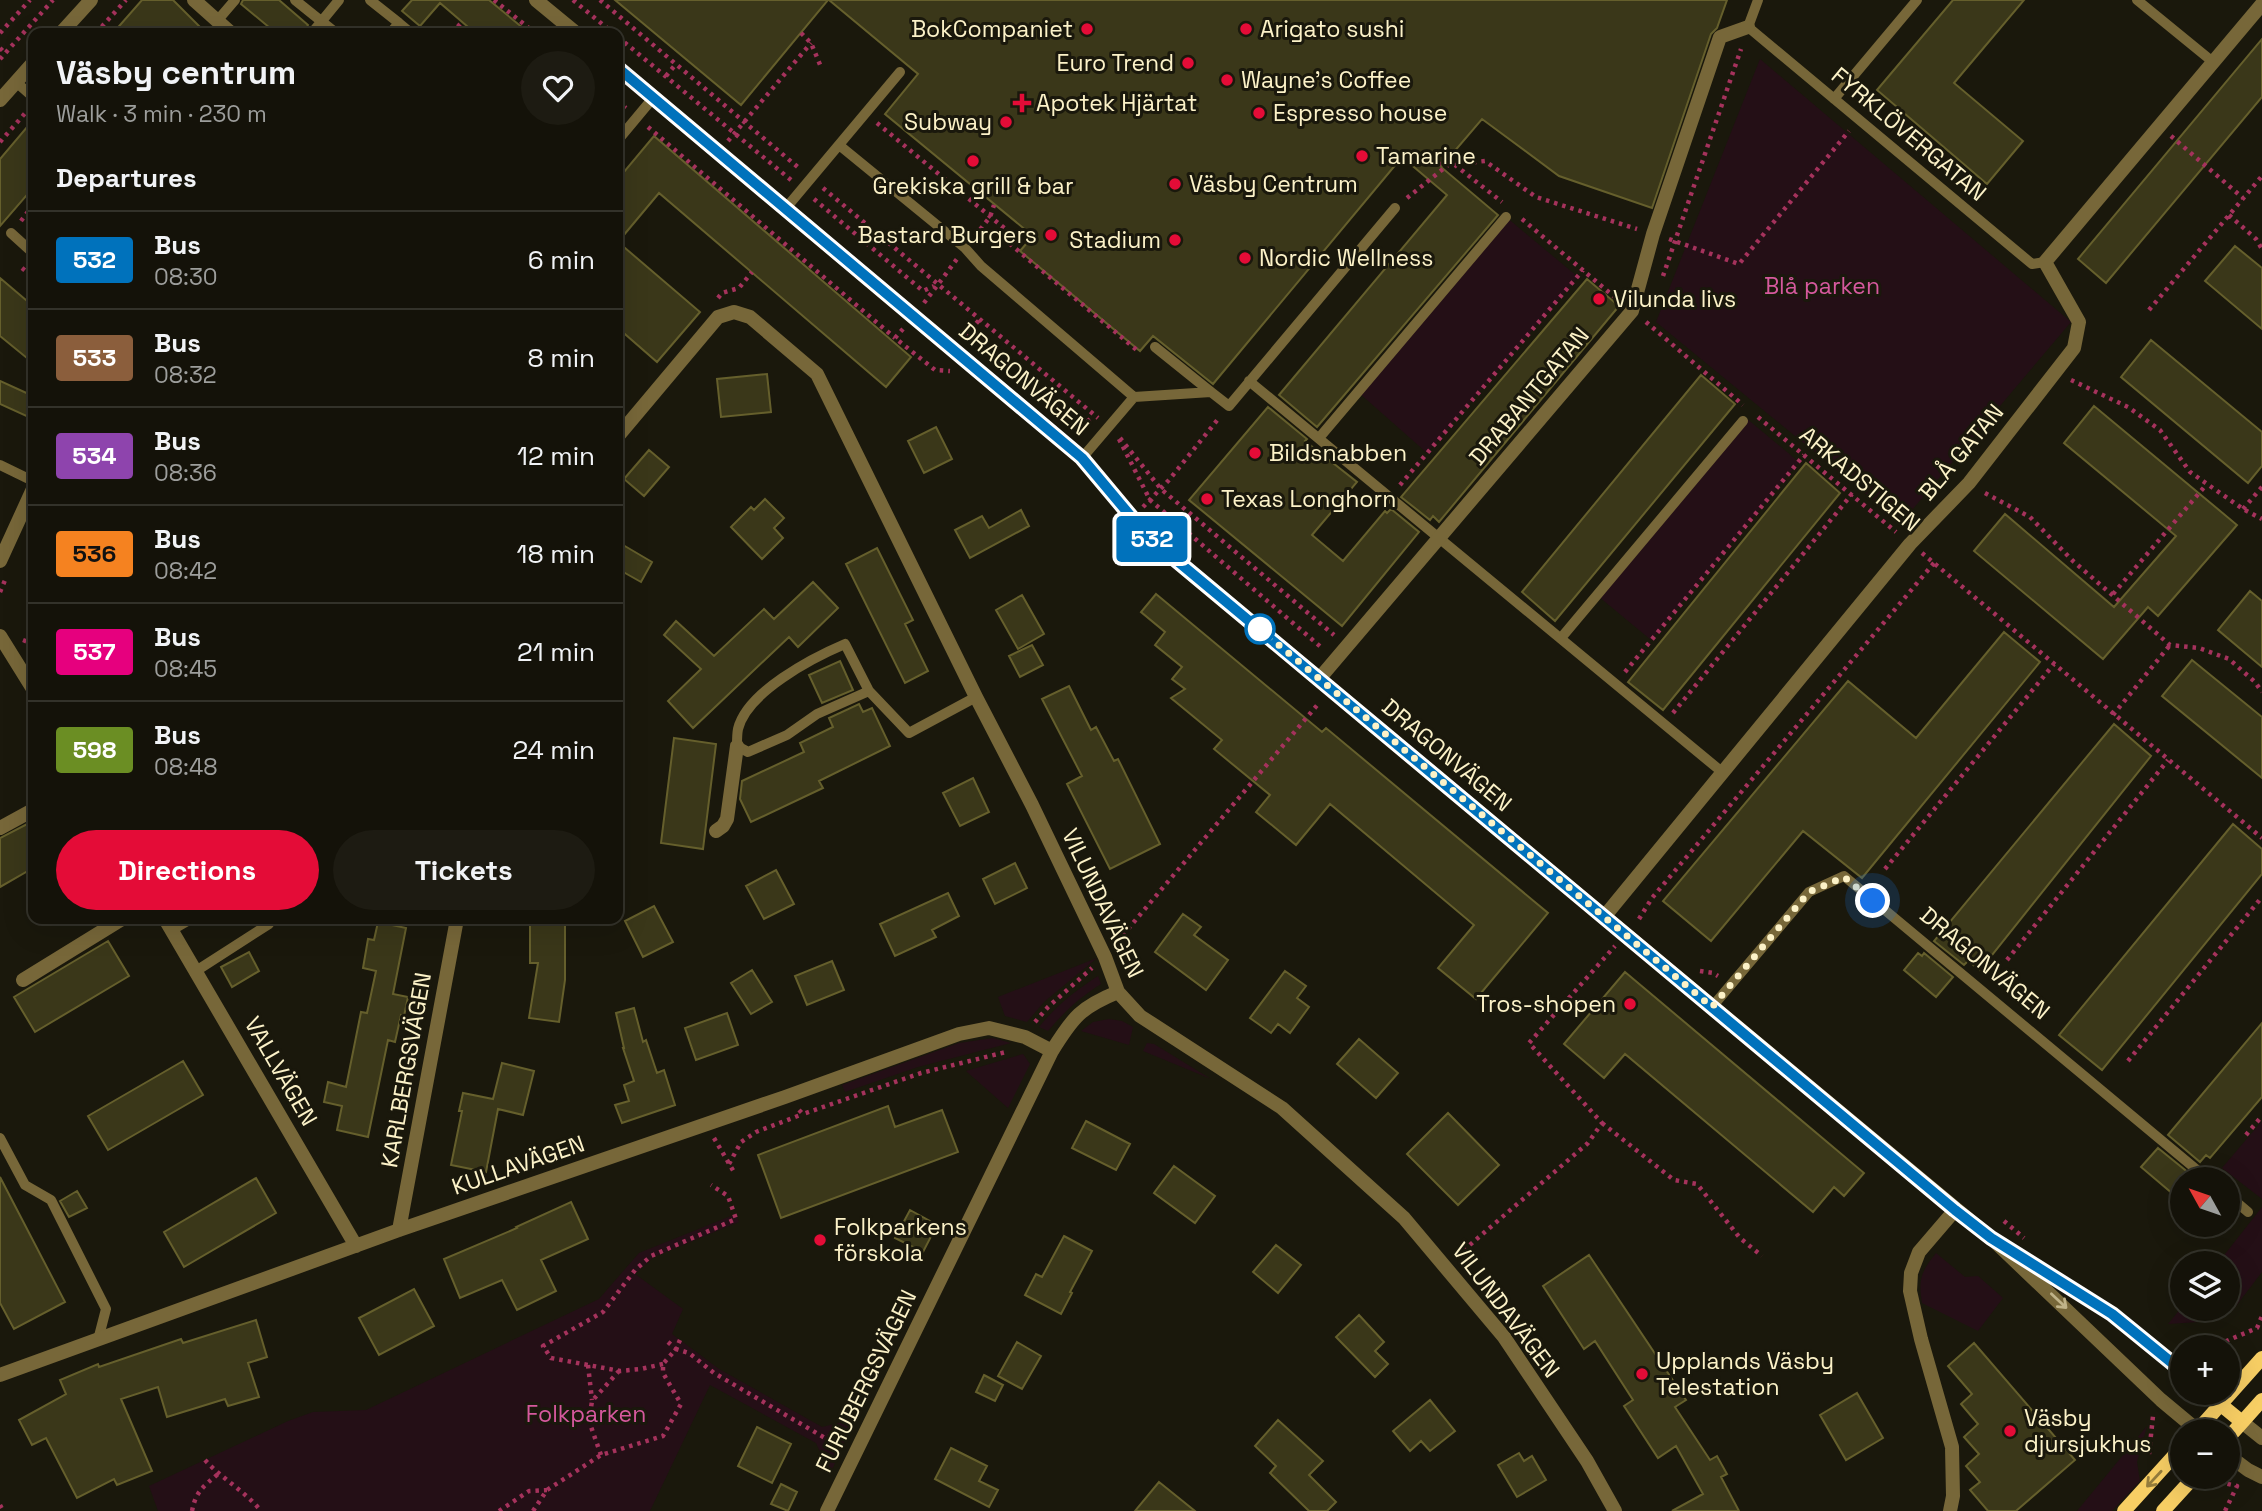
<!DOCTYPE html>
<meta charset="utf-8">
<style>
:root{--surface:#141209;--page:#1d1b12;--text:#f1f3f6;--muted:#9d9e9c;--line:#33322a;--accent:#e40c37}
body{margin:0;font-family:"Space Grotesk",sans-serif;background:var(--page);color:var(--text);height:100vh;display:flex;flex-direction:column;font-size:26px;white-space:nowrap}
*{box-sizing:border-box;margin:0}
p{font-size:23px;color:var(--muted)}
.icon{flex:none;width:38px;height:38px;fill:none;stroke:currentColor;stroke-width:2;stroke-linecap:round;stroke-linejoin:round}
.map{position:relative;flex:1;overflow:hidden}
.panel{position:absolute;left:28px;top:28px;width:595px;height:896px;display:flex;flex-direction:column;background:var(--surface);border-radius:14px;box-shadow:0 7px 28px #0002,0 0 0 2px var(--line)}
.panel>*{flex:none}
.badge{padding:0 14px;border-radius:5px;font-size:24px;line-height:46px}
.needle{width:46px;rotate:310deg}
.controls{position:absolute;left:2170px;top:1167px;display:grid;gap:14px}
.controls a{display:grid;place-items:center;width:70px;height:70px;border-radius:50%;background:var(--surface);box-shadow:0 7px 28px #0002,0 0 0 2px var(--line);font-size:35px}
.you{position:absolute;width:35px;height:35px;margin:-18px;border:5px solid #fff;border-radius:50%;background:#1a73e8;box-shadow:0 0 0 10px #1a73e833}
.map>.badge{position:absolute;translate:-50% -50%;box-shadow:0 0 0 4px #fff}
h2{padding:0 28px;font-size:26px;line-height:63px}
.round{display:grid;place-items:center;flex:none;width:74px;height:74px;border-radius:37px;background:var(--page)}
.overview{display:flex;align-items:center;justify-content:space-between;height:119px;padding:0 28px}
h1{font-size:33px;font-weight:700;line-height:52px}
.action{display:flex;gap:14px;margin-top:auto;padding:14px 28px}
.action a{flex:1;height:80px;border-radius:42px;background:var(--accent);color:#fff;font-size:28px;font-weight:700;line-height:80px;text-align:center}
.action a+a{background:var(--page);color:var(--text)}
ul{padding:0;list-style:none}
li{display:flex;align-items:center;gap:21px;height:98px;padding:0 28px;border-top:2px solid var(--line)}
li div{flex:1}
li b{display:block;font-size:26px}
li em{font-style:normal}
li .badge{min-width:77px;font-weight:700;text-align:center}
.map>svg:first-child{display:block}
.green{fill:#240f16}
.building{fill:#3a3719;stroke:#655f2c;stroke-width:2}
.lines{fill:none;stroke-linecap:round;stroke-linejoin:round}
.path{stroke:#a5325c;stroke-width:4.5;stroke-dasharray:3.5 5;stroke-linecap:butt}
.lane{stroke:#776739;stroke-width:10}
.street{stroke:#776739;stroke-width:14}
.secondary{stroke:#f7ce64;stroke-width:14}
.oneway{stroke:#c0b388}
.oneway2{stroke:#947c3c}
.line-casing{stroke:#fff;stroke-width:16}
.line{stroke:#0072bc;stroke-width:10}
.walk{stroke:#fcf2c8;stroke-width:7;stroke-dasharray:0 12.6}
.poi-dot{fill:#e40c37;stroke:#1a180c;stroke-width:2.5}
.stop-dot{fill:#fff;stroke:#0072bc;stroke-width:3.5}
.labels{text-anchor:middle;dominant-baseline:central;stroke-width:6;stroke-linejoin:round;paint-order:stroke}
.poi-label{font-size:23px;fill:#fcf2c8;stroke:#1a180c;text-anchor:start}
.street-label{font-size:23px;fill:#fcf2c8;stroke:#1a180c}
.park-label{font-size:23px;fill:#d6599e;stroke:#1a180c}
</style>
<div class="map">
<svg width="2262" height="1511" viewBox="0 0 2262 1511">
<rect width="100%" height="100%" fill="#1a180c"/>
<path class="green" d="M1760,59L2071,322L1901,523L1656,322Z
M1506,217L1578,277L1427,453L1358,392Z
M1746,418L1799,462L1651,640L1598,596Z
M1097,958L1044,1002L1027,1022L1005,1016L998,997Z
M1098,976L1101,984C1080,997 1064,1012 1048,1031L1039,1027C1056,1006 1075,991 1098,976Z
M1109,1019L1122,1021L1133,1027L1129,1045L1081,1031L1093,1022Z
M993,1038L1011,1043L918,1067L845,1092L842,1085L959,1043Z
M1147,1043L1154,1044L1211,1079L1143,1051Z
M1023,1054L1030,1064L1008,1108L966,1071Z
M2262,1121V1199L2222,1168Z
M2262,1207V1272L2233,1310L2214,1321L2168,1324L2182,1307V1309H2228V1264L2218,1263Z
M736,1214L739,1222L654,1257L635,1274L683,1309L672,1334L719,1369L822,1427L855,1419L830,1474L816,1443L710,1385L650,1511H158L149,1486L288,1421L313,1412L366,1410L599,1299L639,1253Z
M1936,1253L1965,1277L1978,1276L2003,1298L1978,1331L1922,1303C1918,1279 1921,1272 1936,1253Z
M2147,1426L2137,1462L2140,1481L2112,1511H2077Z"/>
<path class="building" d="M142,0H173L206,33H113Z
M243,0H279L308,25L304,33H276L241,4Z
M412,0H489L529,33H475L440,3L420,26L402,11Z
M615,0H828L741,105Z
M829,0H1727L1717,28L1711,34L1652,208L1559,176L1482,119L1441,167L1498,215L1317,427L1279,395L1447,195L1402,157L1213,384L1153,336L1140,351L1020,251L1033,236L885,114L918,74Z
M1953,0H2024L1954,83L2023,141L1987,184L1877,90Z
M2262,39V97L2106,283L2078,259Z
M33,120V188L0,226V159Z
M654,136L911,357L886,387L659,193L618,242L700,312L657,362L618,328V179Z
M2235,246L2262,268V329L2205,281Z
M0,278L33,306V363L0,336Z
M1587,279L1619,306L1439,522L1433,516L1430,520L1401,497Z
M2151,340L2262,432V466L2248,483L2121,377Z
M767,374L771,412L721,417L717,379Z
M1701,375L1735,404L1555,621L1522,592Z
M0,381L33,396V419L0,404Z
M2094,406L2237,525L2158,616L2148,607L2103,659L1974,551L2005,514L2114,607L2176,536L2064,443Z
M1268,407L1307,439L1305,441L1357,482L1312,535L1343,561L1385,511L1387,513L1391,509L1419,532L1342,626L1189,500Z
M936,427L952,459L924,473L908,441Z
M649,450L669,467L644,496L624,479Z
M1806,463L1840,493L1663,710L1628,682Z
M765,499L784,518L774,528L783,538L762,559L731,527L751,507L754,510Z
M1021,510L1029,526L970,558L955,530L982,516L989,528Z
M618,542L652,562L641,582L618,569Z
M877,548L913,620L905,624L928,671L905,683L846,564Z
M813,582L838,608L798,647L789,637L693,728L668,701L701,669L664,635L676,621L714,656L764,609L774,619Z
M2250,591L2262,601V667L2218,630Z
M1156,594L1322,732L1326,728L1548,913L1476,999L1438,968L1474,925L1330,804L1296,845L1256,812L1270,795L1214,749L1222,740L1171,698L1185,689L1172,679L1182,667L1155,645L1165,632L1141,612Z
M1022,595L1044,634L1018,649L996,610Z
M2004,632L2040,662L1862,878L1803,831L1711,941L1663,901L1848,681L1916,738Z
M1032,645L1043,665L1020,677L1009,656Z
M2192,660L2262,717V778L2162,696Z
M840,661L853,690L822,703L809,675Z
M1069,686L1091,730L1096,727L1114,761L1118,759L1160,844L1110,869L1067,784L1082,776L1042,699Z
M859,704L863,712L872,708L890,746L819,781L823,788L751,822L740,799L742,781L804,752L800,743L833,727L829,718Z
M2114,724L2151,756L1980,970L1968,961L1964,965L1934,941Z
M674,738L716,744L703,849L661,843Z
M973,778L989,812L960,826L943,793Z
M33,821V868L0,887V838Z
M2233,824L2262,849V874L2102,1070L2059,1035Z
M1015,863L1027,888L995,904L983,879Z
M776,870L794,904L764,919L746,886Z
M948,893L959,916L932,930L936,937L895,956L880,924Z
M654,906L673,942L643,957L625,921Z
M1183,914L1201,927L1194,935L1228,960L1206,990L1155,952Z
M530,919H565V980L559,1022L529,1018L538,963H530Z
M378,922L406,928L393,994L408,997L404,1016L401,1015L395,1042L388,1040L368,1137L337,1130L342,1106L324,1102L328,1082L346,1087L361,1012L367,1013L376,971L363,968L368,939L374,940Z
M108,941L129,976L35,1032L14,997Z
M249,952L259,971L232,987L221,967Z
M1918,953L1922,956L1924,953L1953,977L1936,997L1904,970Z
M832,961L844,990L807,1005L795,976Z
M752,970L772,1002L751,1014L731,983Z
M1285,971L1306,986L1297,998L1309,1007L1290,1033L1278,1024L1271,1033L1250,1018Z
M1625,972L1864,1173L1844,1196L1834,1187L1813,1212L1625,1054L1604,1078L1564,1044Z
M634,1008L643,1042L646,1040L657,1073L664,1070L675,1105L622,1123L615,1105L629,1101L624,1085L634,1081L623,1048H624L616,1013Z
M727,1013L738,1045L696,1060L685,1028Z
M2262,1023V1097L2210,1158L2206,1155L2200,1162L2168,1135Z
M1359,1039L1398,1073L1376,1098L1337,1064Z
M183,1061L203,1095L108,1150L88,1116Z
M502,1063L534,1071L523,1115L498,1109L486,1172L451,1165L462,1111H459L463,1093L493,1099Z
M888,1106L895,1127L942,1110L958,1152L781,1218L758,1155Z
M1448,1113L1499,1165L1458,1205L1407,1154Z
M1086,1121L1130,1144L1116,1170L1072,1148Z
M2158,1148L2190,1174L2185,1180H2182V1183L2173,1194L2141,1167Z
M1174,1166L1215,1196L1195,1223L1154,1193Z
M0,1177L65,1302L14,1329L0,1303Z
M256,1178L276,1213L184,1267L164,1232Z
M77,1191L87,1208L69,1217L60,1201Z
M571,1202L588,1239L541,1260L556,1291L517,1310L502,1280L460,1298L444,1259L517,1228L516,1227Z
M910,1210L937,1225L923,1252L895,1238Z
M1064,1236L1092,1251L1070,1292L1072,1293L1061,1314L1025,1295L1036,1274L1042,1277Z
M1276,1245L1301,1265L1278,1293L1253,1272Z
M1589,1255L1686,1400L1675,1407L1710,1460L1717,1456L1727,1474L1721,1477L1739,1511H1672L1703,1494L1676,1446L1658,1458L1624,1406L1633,1400L1595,1341L1584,1349L1543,1286Z
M414,1289L434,1326L379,1355L359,1318Z
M1359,1315L1384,1342L1375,1351L1388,1364L1375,1377L1336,1337Z
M256,1320L267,1357L248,1363L259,1397L228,1406L225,1399L167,1417L158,1387L121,1399L152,1471L117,1485L114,1479L77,1498L46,1438L32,1445L19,1420L66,1394L60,1380L98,1364L99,1367L181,1339L183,1343Z
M1017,1342L1041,1356L1022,1389L998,1376Z
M1974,1343L2075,1460L2016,1511H1988L1970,1490L1980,1482L1966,1466L1979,1454L1964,1437L1978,1424L1961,1404L1972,1394L1948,1366Z
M984,1375L1003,1385L995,1401L976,1392Z
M1857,1393L1883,1438L1846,1460L1820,1415Z
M1430,1400L1455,1431L1430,1451L1421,1441L1410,1451L1393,1431Z
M1278,1420L1323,1461L1309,1475L1336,1502L1327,1511H1309L1270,1473L1276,1466L1255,1446Z
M757,1427L791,1444L772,1483L738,1466Z
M951,1448L987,1466L979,1481L998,1490L989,1507L935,1479Z
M1519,1453L1524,1461L1532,1456L1546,1480L1517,1497L1498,1465Z
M1159,1482L1195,1511H1135Z
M781,1484L797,1492L788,1511L771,1504Z"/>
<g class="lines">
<path class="path" d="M494,0L535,33
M573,0L613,33
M600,0L800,169
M0,33L30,0
M96,33L126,0
M452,33L462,22
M801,33L811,43L821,67
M618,37L791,180
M0,48L5,53
M0,59L53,0
M666,76L676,64
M618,102L626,108
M877,123L1009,232L1004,239L1138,351
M648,127L895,338
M2171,136L2243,198
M728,141L811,43
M0,142L27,111
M1429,163L1455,165L1502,202
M1456,164L1485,161L1536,197L1637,229
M823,188L1098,418
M1407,198L1448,165
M814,199L923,291L934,286
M2229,215L2256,239L2262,249
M1522,219L1617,299
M21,221L33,205
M975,236L990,217L994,205
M1669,239L1739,264L1849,131
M22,268L33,277
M1663,276L1741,49
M718,298L722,293L739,288L752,272
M924,303L957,259
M2149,310L2262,176
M1646,322L1743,405
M903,329L895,338L935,370L950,371
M965,336L981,318
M2071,380L2128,407L2160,430L2190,472L2243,509L2262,519
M1758,417L1896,532
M1072,424L1081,426L1092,418
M1120,438L1161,489L1334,635
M1119,439L1150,500L1322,648
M1400,485L1583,270
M1985,493L2030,517L2073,561L2170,645L2199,648L2229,659L2255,682L2262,692
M1143,507L1169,480L1219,418
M2243,509L2262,487
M1922,553L2262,838
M0,592L6,578
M2113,594L2206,485
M23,640L33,644
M1625,672L1804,455
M1673,713L1852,494
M2113,715L2170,645
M1885,869L2054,664
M1639,919L1652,898L1934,563
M1117,942L1319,703
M2007,960L2168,760
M1700,971L1713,973L1718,976
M1035,1022L1048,1007L1092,968
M2128,1061L2262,897
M799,1110L803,1114L921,1073L1006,1052
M1602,1123L1674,1180L1697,1184L1740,1238L1762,1256
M2246,1135L2262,1116
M714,1138L734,1172
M729,1164L741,1142L756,1132L803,1114
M2004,1221L2024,1238
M1457,1256L1588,1143L1602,1123L1529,1043L1615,946
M668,1342L676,1349L680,1340
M2210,1348L2257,1328L2262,1316
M663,1364L641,1369L620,1371L551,1358L543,1346L603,1312L635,1270L651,1256L736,1219L728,1196L711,1185
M588,1365L592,1400
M2149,1454L2153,1416
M601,1455L589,1421L592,1401L619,1371
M205,1460C222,1479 245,1491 261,1511
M2212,1484L2215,1481L2237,1486L2225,1511
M0,1505L3,1511
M192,1511C196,1491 203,1487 218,1474
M499,1511L529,1491L547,1490
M533,1511L547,1490L601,1455L663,1436L681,1404L663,1373V1364L676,1349L689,1353L714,1373L825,1438L845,1432"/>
<path class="lane" d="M295,0L336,33
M370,0L399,23L390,33
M1758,0L1748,27L2032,264L2045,262
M2137,0L2213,62
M217,21L235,0
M399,23L411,33
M312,33L339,0
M16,82L33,97
M1834,99L1917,0
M618,140L653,98
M839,145L965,248L981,266L1134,397L1082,458
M786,208L900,72
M11,233L33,253
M1155,347L1211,392
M1249,381L1722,772
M1134,397L1211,392L1229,406L1395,208
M1319,438L1506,217
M0,465L33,481
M1561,638L1743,421
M869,691L845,644C812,658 747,692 738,729C737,734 737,741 737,746L748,752L787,735L817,714L869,691L909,733L976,697
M172,930L191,919
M196,971L269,924
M1712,1007L1809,892L1844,876L2209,1180
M0,1138L25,1185L51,1200L106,1309L98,1340
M2228,1195L2248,1212"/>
<path class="street" d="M194,0L231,33
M536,0L576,33
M61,33L91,0
M618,68L1082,458L1144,532L1170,555L1991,1238L2161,1400L2197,1430
M0,100L33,63
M618,436L718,317L734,312L750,317L817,374L976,697L1032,805L1105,957L1118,992L1140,1016L1282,1108L1404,1218L1504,1337L1587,1461L1615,1511
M0,561L33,489
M0,636L33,689
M1319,679L1632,311L1653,234L1720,37L1748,27
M0,828L33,810
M716,831L723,826L727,819L737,746
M1604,917L1910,544L1969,483L2074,348L2079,322L2045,262L2262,4
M165,919L356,1246
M23,980L122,919
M399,1230L457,919
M2019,1256L2112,1314L2182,1371
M0,1375L399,1230L785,1097L959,1034L989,1028L1025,1037L1052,1051
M2208,1393L2220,1404
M2242,1422L2262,1438
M2228,1455L2248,1470L2262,1477
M827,1511L1052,1051C1073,1017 1081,1007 1118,992
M1950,1511L1953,1496L1952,1447L1921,1339L1910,1291L1911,1273L1919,1252L1955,1210"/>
<path class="secondary" d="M2220,1404L2242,1422
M2196,1432L2262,1358
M2228,1438L2262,1400
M2124,1511L2182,1447
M2163,1511L2194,1477"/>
</g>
<defs><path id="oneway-shaft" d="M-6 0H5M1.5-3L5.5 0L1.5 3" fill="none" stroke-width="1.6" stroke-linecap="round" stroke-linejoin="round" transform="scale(1.75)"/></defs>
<use class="oneway" href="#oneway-shaft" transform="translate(2059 1301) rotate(43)"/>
<use class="oneway2" href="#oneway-shaft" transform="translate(2154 1479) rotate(133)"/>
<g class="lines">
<defs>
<path id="line" d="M618,68L1082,458L1144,532L1170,555L1955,1210L1991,1238L2112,1314L2182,1371"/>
</defs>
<use href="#line" class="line-casing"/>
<use href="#line" class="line"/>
<path class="walk" d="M1260,629L1255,625L1712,1007L1809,892L1844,877L1873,901"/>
</g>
<g class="poi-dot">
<circle cx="1087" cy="29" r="7"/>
<circle cx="1246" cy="29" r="7"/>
<circle cx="1188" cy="63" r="7"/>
<circle cx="1227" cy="80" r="7"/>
<path d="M1018.5 92.5h7v7h7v7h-7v7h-7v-7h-7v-7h7z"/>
<circle cx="1259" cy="113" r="7"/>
<circle cx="1006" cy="122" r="7"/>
<circle cx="1362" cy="156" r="7"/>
<circle cx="973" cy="161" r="7"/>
<circle cx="1175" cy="184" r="7"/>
<circle cx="1051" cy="235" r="7"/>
<circle cx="1175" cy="240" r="7"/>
<circle cx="1245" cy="258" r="7"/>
<circle cx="1599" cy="299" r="7"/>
<circle cx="1255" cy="453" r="7"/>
<circle cx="1207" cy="499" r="7"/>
<circle cx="1630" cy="1004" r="7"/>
<circle cx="820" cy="1240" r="7"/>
<circle cx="1642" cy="1374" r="7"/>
<circle cx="2010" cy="1431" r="7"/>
</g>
<circle class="stop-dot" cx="1260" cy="629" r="14"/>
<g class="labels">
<g class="poi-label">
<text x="1073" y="29" text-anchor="end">BokCompaniet</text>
<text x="1260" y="29">Arigato sushi</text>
<text x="1174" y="63" text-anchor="end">Euro Trend</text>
<text x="1241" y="80">Wayne's Coffee</text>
<text x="1036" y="103">Apotek Hjärtat</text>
<text x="1273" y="113">Espresso house</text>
<text x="992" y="122" text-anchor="end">Subway</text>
<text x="1376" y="156">Tamarine</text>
<text x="1189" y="184">Väsby Centrum</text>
<text x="973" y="186" text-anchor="middle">Grekiska grill &amp; bar</text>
<text x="1037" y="235" text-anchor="end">Bastard Burgers</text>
<text x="1161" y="240" text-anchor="end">Stadium</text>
<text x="1259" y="258">Nordic Wellness</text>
<text x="1613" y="299">Vilunda livs</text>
<text x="1269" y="453">Bildsnabben</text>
<text x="1221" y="499">Texas Longhorn</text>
<text x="1616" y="1004" text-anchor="end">Tros-shopen</text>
<text x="834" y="1227">Folkparkens<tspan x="834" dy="26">förskola</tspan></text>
<text x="1656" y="1361">Upplands Väsby<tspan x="1656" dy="26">Telestation</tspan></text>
<text x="2024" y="1418">Väsby<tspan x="2024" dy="26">djursjukhus</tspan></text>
</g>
<g class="street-label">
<text transform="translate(1909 134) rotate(40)">FYRKLÖVERGATAN</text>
<text transform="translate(1024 379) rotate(40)">DRAGONVÄGEN</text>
<text transform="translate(1529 396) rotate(-50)">DRABANTGATAN</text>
<text transform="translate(1961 452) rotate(-50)">BLÅ GATAN</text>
<text transform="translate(1860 479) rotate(40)">ARKADSTIGEN</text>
<text transform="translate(1447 755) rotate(40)">DRAGONVÄGEN</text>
<text transform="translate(1103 903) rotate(65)">VILUNDAVÄGEN</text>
<text transform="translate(1985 963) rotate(40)">DRAGONVÄGEN</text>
<text transform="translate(406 1070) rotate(-80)">KARLBERGSVÄGEN</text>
<text transform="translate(281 1071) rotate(60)">VALLVÄGEN</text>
<text transform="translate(518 1165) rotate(-19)">KULLAVÄGEN</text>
<text transform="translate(1506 1310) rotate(53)">VILUNDAVÄGEN</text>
<text transform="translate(866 1381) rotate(-64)">FURUBERGSVÄGEN</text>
</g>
<g class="park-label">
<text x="1822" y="286">Blå parken</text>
<text x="586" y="1414">Folkparken</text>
</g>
</g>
</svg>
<div class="controls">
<a><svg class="needle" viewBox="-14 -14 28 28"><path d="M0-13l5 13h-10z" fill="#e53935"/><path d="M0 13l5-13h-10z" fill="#9d9e9c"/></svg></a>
<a><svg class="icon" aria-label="layers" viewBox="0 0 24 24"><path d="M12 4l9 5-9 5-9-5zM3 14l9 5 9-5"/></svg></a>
<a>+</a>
<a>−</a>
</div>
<div class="you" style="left:1873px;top:901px"></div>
<b class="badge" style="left:1152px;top:539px;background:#0072bc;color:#fff">532</b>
<section class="panel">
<div class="overview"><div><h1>Väsby centrum</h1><p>Walk · 3 min · 230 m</p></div><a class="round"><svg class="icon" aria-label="heart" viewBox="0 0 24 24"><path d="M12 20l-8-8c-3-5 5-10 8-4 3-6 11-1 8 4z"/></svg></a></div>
<h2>Departures</h2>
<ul>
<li><span class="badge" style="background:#0072bc;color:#fff">532</span><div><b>Bus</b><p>08:30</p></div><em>6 min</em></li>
<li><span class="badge" style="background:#8b5e3c;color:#fff">533</span><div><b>Bus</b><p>08:32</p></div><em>8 min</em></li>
<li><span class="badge" style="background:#8e44ad;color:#fff">534</span><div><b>Bus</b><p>08:36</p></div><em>12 min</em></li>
<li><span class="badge" style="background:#f58220;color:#111">536</span><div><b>Bus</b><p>08:42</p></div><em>18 min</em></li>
<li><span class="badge" style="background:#e6007e;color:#fff">537</span><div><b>Bus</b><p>08:45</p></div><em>21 min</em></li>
<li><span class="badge" style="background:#6b8e23;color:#fff">598</span><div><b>Bus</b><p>08:48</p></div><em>24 min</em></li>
</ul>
<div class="action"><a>Directions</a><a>Tickets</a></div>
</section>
</div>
